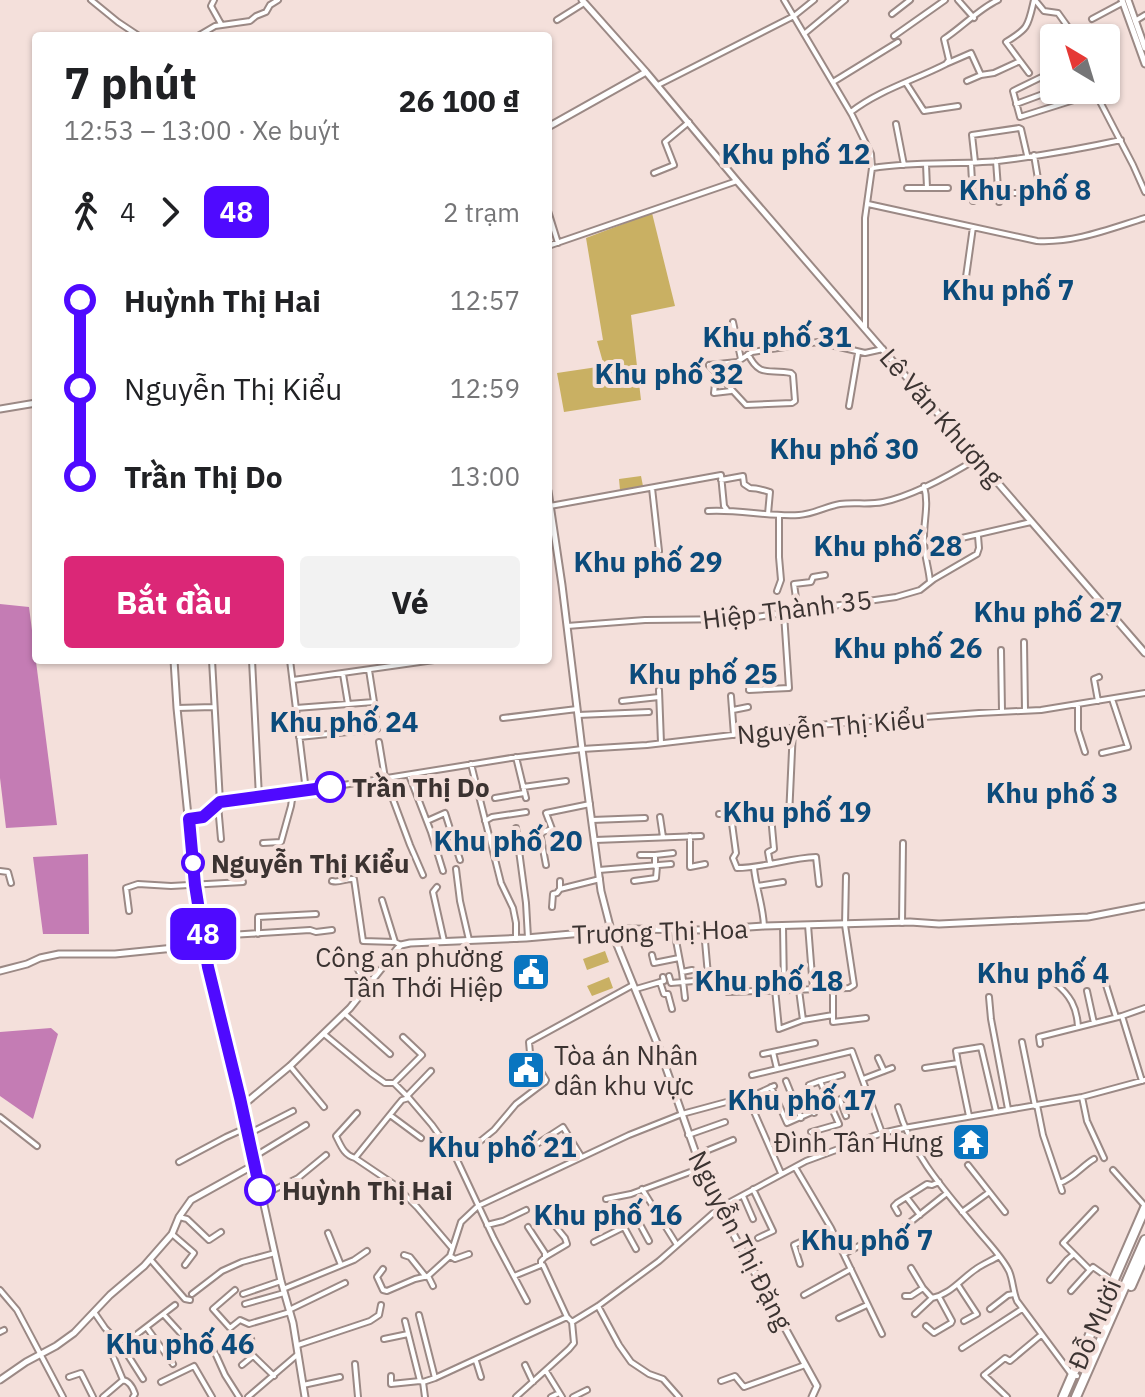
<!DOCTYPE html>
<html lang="vi">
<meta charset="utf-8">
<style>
:root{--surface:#fff;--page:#f2f2f2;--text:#202124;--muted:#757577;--accent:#db2777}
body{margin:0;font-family:"IBM Plex Sans",sans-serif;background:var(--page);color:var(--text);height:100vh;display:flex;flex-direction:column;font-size:30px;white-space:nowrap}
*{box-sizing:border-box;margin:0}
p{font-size:26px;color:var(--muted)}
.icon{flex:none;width:44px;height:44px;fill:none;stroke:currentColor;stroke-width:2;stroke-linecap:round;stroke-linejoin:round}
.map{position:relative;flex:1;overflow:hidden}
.details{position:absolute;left:32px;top:32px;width:520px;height:632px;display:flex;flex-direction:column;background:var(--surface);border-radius:8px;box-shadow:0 2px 6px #0004}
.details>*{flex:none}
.badge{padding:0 16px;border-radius:12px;font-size:28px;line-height:52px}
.needle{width:52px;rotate:322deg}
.controls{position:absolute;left:1040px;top:24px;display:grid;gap:16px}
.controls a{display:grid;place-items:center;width:80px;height:80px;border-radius:8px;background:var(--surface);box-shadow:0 2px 6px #0004;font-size:40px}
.map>.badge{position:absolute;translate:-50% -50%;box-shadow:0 0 0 4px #fff}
.legs{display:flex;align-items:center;gap:12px;height:88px;padding:0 32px;font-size:26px}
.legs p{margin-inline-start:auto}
.overview{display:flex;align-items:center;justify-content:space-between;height:136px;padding:0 32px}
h1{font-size:44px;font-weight:800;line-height:60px}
.primary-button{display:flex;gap:16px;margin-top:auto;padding:16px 32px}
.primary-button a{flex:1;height:92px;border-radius:8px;background:var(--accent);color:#fff;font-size:32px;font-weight:800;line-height:92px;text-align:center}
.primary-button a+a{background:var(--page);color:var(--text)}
ul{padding:0 32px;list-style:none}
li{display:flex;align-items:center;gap:28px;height:88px;font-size:30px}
li i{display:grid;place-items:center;width:12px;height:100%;margin:0 10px;background:currentColor}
li i::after{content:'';width:20px;height:20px;margin:-10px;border:6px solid;border-radius:50%;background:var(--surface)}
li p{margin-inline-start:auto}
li:first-child i{background:linear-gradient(#0000 50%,currentColor 0)}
li:last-child i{background:linear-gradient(currentColor 50%,#0000 0)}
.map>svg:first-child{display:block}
.green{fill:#c9b063}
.water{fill:#c47cb4}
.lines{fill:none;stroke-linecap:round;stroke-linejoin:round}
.street-casing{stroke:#9b8985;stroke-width:8}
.secondary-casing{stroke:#9b8985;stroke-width:9}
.highway-casing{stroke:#9b8985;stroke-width:12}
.street{stroke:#fff;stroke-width:4}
.secondary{stroke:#fff;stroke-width:5}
.highway{stroke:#fff;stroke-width:8}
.line-1-casing{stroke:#fff;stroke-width:18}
.line-1{stroke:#4f0aff;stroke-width:12}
.stop-1-dot{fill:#fff;stroke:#4f0aff;stroke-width:4}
.labels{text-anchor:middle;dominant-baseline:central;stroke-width:8;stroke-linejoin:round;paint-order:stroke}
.street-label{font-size:26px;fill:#3b3331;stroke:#f4e0db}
.stop-label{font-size:26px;font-weight:bold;fill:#3b3331;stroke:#f4e0db;text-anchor:start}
.poi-label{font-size:26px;fill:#3b3331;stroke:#f4e0db;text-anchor:end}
.neighbourhood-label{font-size:28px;font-weight:bold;fill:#0c4b7b;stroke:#f4e0db}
</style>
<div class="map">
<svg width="1145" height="1397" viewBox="0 0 1145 1397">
<rect width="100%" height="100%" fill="#f4e0db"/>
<path class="green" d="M652,213L675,306L631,315L641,400L564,412L557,373L604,366L597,341L603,340L586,238Z
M641,476L643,486L620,490L619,479Z
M605,951L609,962L587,970L583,959Z
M609,977L613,988L592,996L587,986Z"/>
<path class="water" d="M0,604L29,607L57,825L6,828L0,778Z
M88,854L89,934H43L33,857Z
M51,1028L58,1034L33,1119L0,1096V1032Z"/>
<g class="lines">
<defs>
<path id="street" d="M91,0L118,22L139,36
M214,0L211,6L221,24
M784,0L852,115L871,154L872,168L865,218V327
M958,0L974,18
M1035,0L1044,11L1058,13L1068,27L1072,38
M892,14L910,0
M1092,19L1122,3
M557,20L584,3
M1135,21L1145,15
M804,34L845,0
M198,36L215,26L250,21L256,16L266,12L270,5L278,0
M894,36L945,0
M1020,61L1029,73
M948,63L971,53L981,75L994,73L1020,61L1006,42C1029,28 1028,26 1034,0
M1054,71L1013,91L1020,117L1096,93
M967,81L981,75
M833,82L898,42
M906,83L924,111L958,106
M658,85L794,16L814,0
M1094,90L1133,165L1145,192
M1016,104L1054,90
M851,112C879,90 915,80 946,64L949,60L944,39C961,28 980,8 998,0
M896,124L904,165
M996,161L999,202
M975,162L972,135L1019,128L1021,129L1027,155
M971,163L973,201
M926,164L927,188
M873,168C914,161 956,165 998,161C1039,156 1080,149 1121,140
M654,173L674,165L665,142L689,122
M907,188H948
M1004,193H1038L1040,191L1034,155
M868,204L1037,241C1075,243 1109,229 1145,218
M548,211L558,243
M548,246L737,181
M966,277L973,227
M733,322L741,359
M709,365L746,405L792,403L795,401L793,375L791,373C770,368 760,379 748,354
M709,365L737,362L752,352L818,342L865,353L883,349
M716,375L714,393L731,391
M849,406L858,353
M721,480L743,476L744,484L750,488C757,488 763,490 770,492L768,514
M924,486C929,504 924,519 924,537C923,553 929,567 930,582
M652,488L659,551
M550,506L721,475L724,506L727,510
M708,511C738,509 769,517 799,515C814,514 827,506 840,504C854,502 869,505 883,502C912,496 952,474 978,458
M940,543L1031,522
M777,591L781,580L779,557V515
M798,612L794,584L811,582L813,577L825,575
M567,626L645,620L742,619L896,597L920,590L934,579L977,554L979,548L978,536
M1024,642L1025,710
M1001,650L1002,711
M212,660L220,802
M252,660L259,797
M290,660L306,791
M751,669L749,690L789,688L784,614
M369,670L374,702
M343,674L348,704
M293,680L434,660
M659,690L661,743
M731,696L734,735
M622,701L659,697
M1098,701L1094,679L1099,677
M1078,704V730L1085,752
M177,708L214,707
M296,708L374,702L377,729L299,737
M733,710L748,707
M578,715L649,712
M503,718L577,709
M379,742L385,778L410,845L423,875
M1102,753L1128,747L1112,699
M516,757L526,798
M471,764L501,883L513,908L516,923V939
M409,775L431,832L443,871
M523,787L566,781
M495,798L524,793
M218,805L221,839
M719,814H728L731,816L736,853L733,858L737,868C764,868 789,858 816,857L819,884
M660,817L663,837
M789,817L793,729
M189,819L203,817L220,802L306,791L511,758L582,749L647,745L817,725L979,713L1041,710L1145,693
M592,820L645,818
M427,821L445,813L460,860
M485,821L492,817L526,812
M516,828L526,903L528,938
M690,836V867L705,864
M595,840L701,836
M263,843L281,842L291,806L293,793
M640,855H655
M770,863L768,852L774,849L771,816
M546,865L540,833L552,829L546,813L590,804
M655,866V855L673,853
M754,868C756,888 763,905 764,926
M456,869L460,901L469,940
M599,870L671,864
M0,871L8,872L11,883
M332,881C340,883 346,878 354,879L363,941L395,942L401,945
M560,881V889L600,879
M634,881L656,878L657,866
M757,886L783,882
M437,887L433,892L444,941
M382,900L395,942
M552,907L553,894L557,893L560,889
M129,911L126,888L138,884L171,886L243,882
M902,923L903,843
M808,925L813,989
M783,926L784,989
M674,930L682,972L692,970
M704,930L708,975
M258,934V917L316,914
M203,939L230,935L310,930L316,932L332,930
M652,955L654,963L679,958
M354,962L367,987
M1101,969L1116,1017
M682,972L685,998
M669,976L671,983L694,981
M660,982L664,994H668L672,1009
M660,982L664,981L663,977
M1055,983C1070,995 1077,1007 1078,1027
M833,988V1015
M636,989L660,982
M775,989L779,1029L803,1020
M799,990L803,1020L833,1015V1022L866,1018
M1087,991L1094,1023
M728,992L849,988L854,985L845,925L846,876
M989,997L991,1019L1008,1109
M345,1014L390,1054
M1122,1016L1145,1008
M324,1034L371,1073L385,1083H394L409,1098L432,1125L457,1160L494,1239L527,1301
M1022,1042L1035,1106
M1040,1044L1039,1037L1122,1016L1142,1081
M773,1052L777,1069
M763,1054L815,1043
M878,1058L884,1071
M958,1063L956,1051L981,1047L996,1111
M290,1066L324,1107
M925,1068L958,1063L969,1116
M752,1075L852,1051L882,1133
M863,1079L892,1068
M786,1081L801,1118
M394,1083L422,1055L403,1037
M809,1085L820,1081
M771,1087L787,1123L830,1104L820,1081L842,1075
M407,1096L431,1071
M1082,1097L1087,1121L1104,1158
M748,1098L774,1086
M809,1098L814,1113
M840,1100L846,1116
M1037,1105L1043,1135L1062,1191
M898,1107C911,1153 945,1191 975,1227C986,1241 1001,1255 1009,1271C1013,1280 1013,1292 1017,1301L1072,1375L1077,1376
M357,1113L336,1136C341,1146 344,1155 355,1158L395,1185L417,1207L452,1248
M390,1115L421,1138
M0,1117L37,1146
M811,1132L839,1124L830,1104L849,1095
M248,1134L293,1111
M688,1135L725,1122
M520,1155L563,1127L581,1156
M696,1155L733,1140
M252,1158L306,1125
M355,1158L397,1106L402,1100L409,1098
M457,1160L494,1130L516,1104L545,1082L546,1080L530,1053L529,1042L633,985
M179,1162L226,1137L246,1128
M968,1165L1005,1212
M795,1167L831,1228L882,1334
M1113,1170L1145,1206
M1060,1183C1074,1178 1082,1166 1094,1159
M642,1189L677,1245
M753,1189L773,1231L758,1238
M261,1196L298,1178L326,1155
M743,1196L753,1219
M907,1198L920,1215
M606,1199L631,1194L701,1168
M1095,1209L1063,1243L1090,1270L1093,1267L1113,1281
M962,1212L988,1193
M898,1213L894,1206L897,1203L927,1184L932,1185L939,1182
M179,1217L187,1219L209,1240L221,1232
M636,1217L649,1241
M619,1218L636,1249
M487,1225L503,1221L526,1210
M528,1227L545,1253V1257
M903,1228L947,1193
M328,1233L341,1265
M172,1234L194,1253L185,1265
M594,1242L624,1227
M844,1254L870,1240
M404,1255L410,1257L426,1277
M450,1256L455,1259L469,1254
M150,1259L185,1299L190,1300
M800,1264L794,1245L831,1228
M541,1265V1261L545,1257L567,1244L565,1238L556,1227
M911,1268L923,1288L932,1298C951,1294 961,1279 976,1269C983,1264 991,1261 999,1256
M383,1269L377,1277L383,1290L387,1291L415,1279L428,1276
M514,1276L541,1265H543L567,1317
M1050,1280L1067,1260L1074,1254
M958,1285L977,1314L964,1321
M433,1286L428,1276L450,1256L461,1222L478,1206L629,1135L682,1114L745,1097L748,1098L781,1173
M283,1289L354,1260L367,1251
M0,1290L17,1310L63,1397
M235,1290L213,1309L230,1328L240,1320L249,1324L290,1312
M1071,1291L1090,1270
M192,1294L222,1271L242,1262L275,1253
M243,1294L281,1281
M804,1295L851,1269
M905,1296H911L923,1288
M245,1304L284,1293
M598,1306L619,1345L631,1362L649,1374L663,1379L679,1397
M990,1309L1008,1295L1014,1294
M289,1310L345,1283
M94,1312L105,1328L122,1346L143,1379
M915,1314L932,1298
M164,1315L185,1338
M419,1315L435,1378
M839,1318L867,1305
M405,1321L420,1381L423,1382
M926,1326L934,1333L951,1323L952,1321L939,1297
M147,1328L173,1364
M0,1332L4,1330
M251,1339L243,1346L274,1376
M384,1339L408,1334
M208,1343L216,1355L225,1375L239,1397
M298,1345L370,1321L379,1315L381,1305
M962,1348L1022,1309
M476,1361L481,1377
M355,1364L358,1397
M242,1365L253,1356
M525,1365L533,1382
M546,1371L562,1397
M391,1376V1384L420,1381
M69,1377L81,1373L93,1397
M123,1380C130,1381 133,1388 135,1394L133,1397
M721,1381L735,1376L744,1387L805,1365
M161,1382L194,1366L212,1397
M303,1385L340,1377
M103,1397L123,1380L113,1356L115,1351L175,1305
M248,1397L297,1355
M425,1397L423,1382L435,1378L567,1317L572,1322
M516,1397L569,1349L574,1343L572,1322L598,1306L659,1261L719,1208L806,1161L882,1133L904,1128L1082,1097L1145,1080
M551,1397L559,1393
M573,1397L587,1390
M1007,1397L984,1375L1005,1358L1010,1361L1041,1335"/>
<path id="secondary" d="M582,0L646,72L737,181L1145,653
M1122,0L1145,64
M1128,0L1145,48
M548,127L646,72
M0,409L36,403
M548,491L562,585L582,749L601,891L611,930L659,1048L701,1168L719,1208L817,1386L812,1397
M174,660L177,708L195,885L208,967L242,1106L281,1281L293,1323L305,1397
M0,971L27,964L40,958L59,954H115L204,945
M242,1106L290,1066L350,1008L397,949L401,945L410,943L526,938L629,929L704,930L764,926L910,922L939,924L1088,917L1145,906
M0,1380L26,1362L56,1346L74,1333L110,1295L144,1266L172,1234L179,1217L191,1200L254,1165"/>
<path id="highway" d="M1131,1286L1145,1254
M1063,1397L1145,1208
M1076,1397L1145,1240"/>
</defs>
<use href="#street" class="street-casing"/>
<use href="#secondary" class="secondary-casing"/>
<use href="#highway" class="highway-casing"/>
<use href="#street" class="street"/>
<use href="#secondary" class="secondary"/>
<use href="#highway" class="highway"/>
</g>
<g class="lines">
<defs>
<path id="line-1" d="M260,1190L240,1098L208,967L195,885L189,819L203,817L220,802L330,787"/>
</defs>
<use href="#line-1" class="line-1-casing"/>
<use href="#line-1" class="line-1"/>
</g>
<defs>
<symbol id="civic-square" viewBox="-11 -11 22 22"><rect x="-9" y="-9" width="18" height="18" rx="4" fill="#0975c0" stroke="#f4e0db"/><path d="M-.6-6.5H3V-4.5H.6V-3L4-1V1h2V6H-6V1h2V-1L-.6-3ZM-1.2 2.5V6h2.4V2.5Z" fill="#fff"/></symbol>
<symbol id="temple-square" viewBox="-11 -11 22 22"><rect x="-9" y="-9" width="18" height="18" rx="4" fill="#0975c0" stroke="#f4e0db"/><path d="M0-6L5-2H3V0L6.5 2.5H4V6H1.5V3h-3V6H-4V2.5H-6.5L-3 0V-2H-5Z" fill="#fff"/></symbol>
</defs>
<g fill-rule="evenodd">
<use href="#civic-square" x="509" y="950" width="44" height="44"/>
<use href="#civic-square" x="504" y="1048" width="44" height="44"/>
<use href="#temple-square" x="949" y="1120" width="44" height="44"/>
</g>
<g class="stop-1-dot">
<circle cx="330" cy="787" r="14"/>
<circle cx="193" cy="863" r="10"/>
<circle cx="260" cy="1190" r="14"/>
</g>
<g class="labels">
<g class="street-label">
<text transform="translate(942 417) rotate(49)">Lê Văn Khương</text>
<text transform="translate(787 609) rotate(-7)">Hiệp Thành 35</text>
<text transform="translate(831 726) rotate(-5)">Nguyễn Thị Kiểu</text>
<text transform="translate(660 931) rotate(-2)">Trương Thị Hoa</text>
<text transform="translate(741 1240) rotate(63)">Nguyễn Thị Đặng</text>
<text transform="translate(1094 1324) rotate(-67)">Đỗ Mười</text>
</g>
<g class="stop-label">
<text x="352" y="787">Trần Thị Do</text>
<text x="211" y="863">Nguyễn Thị Kiểu</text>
<text x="282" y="1190">Huỳnh Thị Hai</text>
</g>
<g class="poi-label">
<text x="503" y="957">Công an phường<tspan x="503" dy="30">Tân Thới Hiệp</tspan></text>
<text x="554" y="1055" text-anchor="start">Tòa án Nhân<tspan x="554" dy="30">dân khu vực</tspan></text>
<text x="943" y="1142">Đình Tân Hưng</text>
</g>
<g class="neighbourhood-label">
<text x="796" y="153">Khu phố 12</text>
<text x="1025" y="189">Khu phố 8</text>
<text x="1008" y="289">Khu phố 7</text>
<text x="777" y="336">Khu phố 31</text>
<text x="669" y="373">Khu phố 32</text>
<text x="844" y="448">Khu phố 30</text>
<text x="888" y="545">Khu phố 28</text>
<text x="648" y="561">Khu phố 29</text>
<text x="1048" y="611">Khu phố 27</text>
<text x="908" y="647">Khu phố 26</text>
<text x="703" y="673">Khu phố 25</text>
<text x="344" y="721">Khu phố 24</text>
<text x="1052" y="792">Khu phố 3</text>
<text x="797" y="811">Khu phố 19</text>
<text x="508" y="840">Khu phố 20</text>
<text x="1043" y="972">Khu phố 4</text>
<text x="769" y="980">Khu phố 18</text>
<text x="802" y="1099">Khu phố 17</text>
<text x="502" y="1146">Khu phố 21</text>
<text x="608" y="1214">Khu phố 16</text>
<text x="867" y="1239">Khu phố 7</text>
<text x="180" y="1343">Khu phố 46</text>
</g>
</g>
</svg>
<div class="controls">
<a><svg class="needle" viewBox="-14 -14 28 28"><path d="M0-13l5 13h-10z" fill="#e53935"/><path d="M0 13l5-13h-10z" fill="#757577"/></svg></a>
</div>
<b class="badge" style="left:203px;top:934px;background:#4f0aff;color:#fff">48</b>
<section class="details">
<div class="overview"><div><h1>7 phút</h1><p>12:53 – 13:00 · Xe buýt</p></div><b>26 100 ₫</b></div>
<div class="legs"><svg class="icon" aria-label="walk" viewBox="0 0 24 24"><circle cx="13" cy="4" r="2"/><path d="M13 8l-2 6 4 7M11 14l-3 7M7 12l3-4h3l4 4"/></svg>4<svg class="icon" aria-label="forward" viewBox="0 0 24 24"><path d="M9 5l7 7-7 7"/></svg><b class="badge" style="background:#4f0aff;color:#fff">48</b><p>2 trạm</p></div>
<ul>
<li><i style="color:#4f0aff"></i><b>Huỳnh Thị Hai</b><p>12:57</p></li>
<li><i style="color:#4f0aff"></i><span>Nguyễn Thị Kiểu</span><p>12:59</p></li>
<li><i style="color:#4f0aff"></i><b>Trần Thị Do</b><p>13:00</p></li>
</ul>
<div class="primary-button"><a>Bắt đầu</a><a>Vé</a></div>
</section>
</div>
